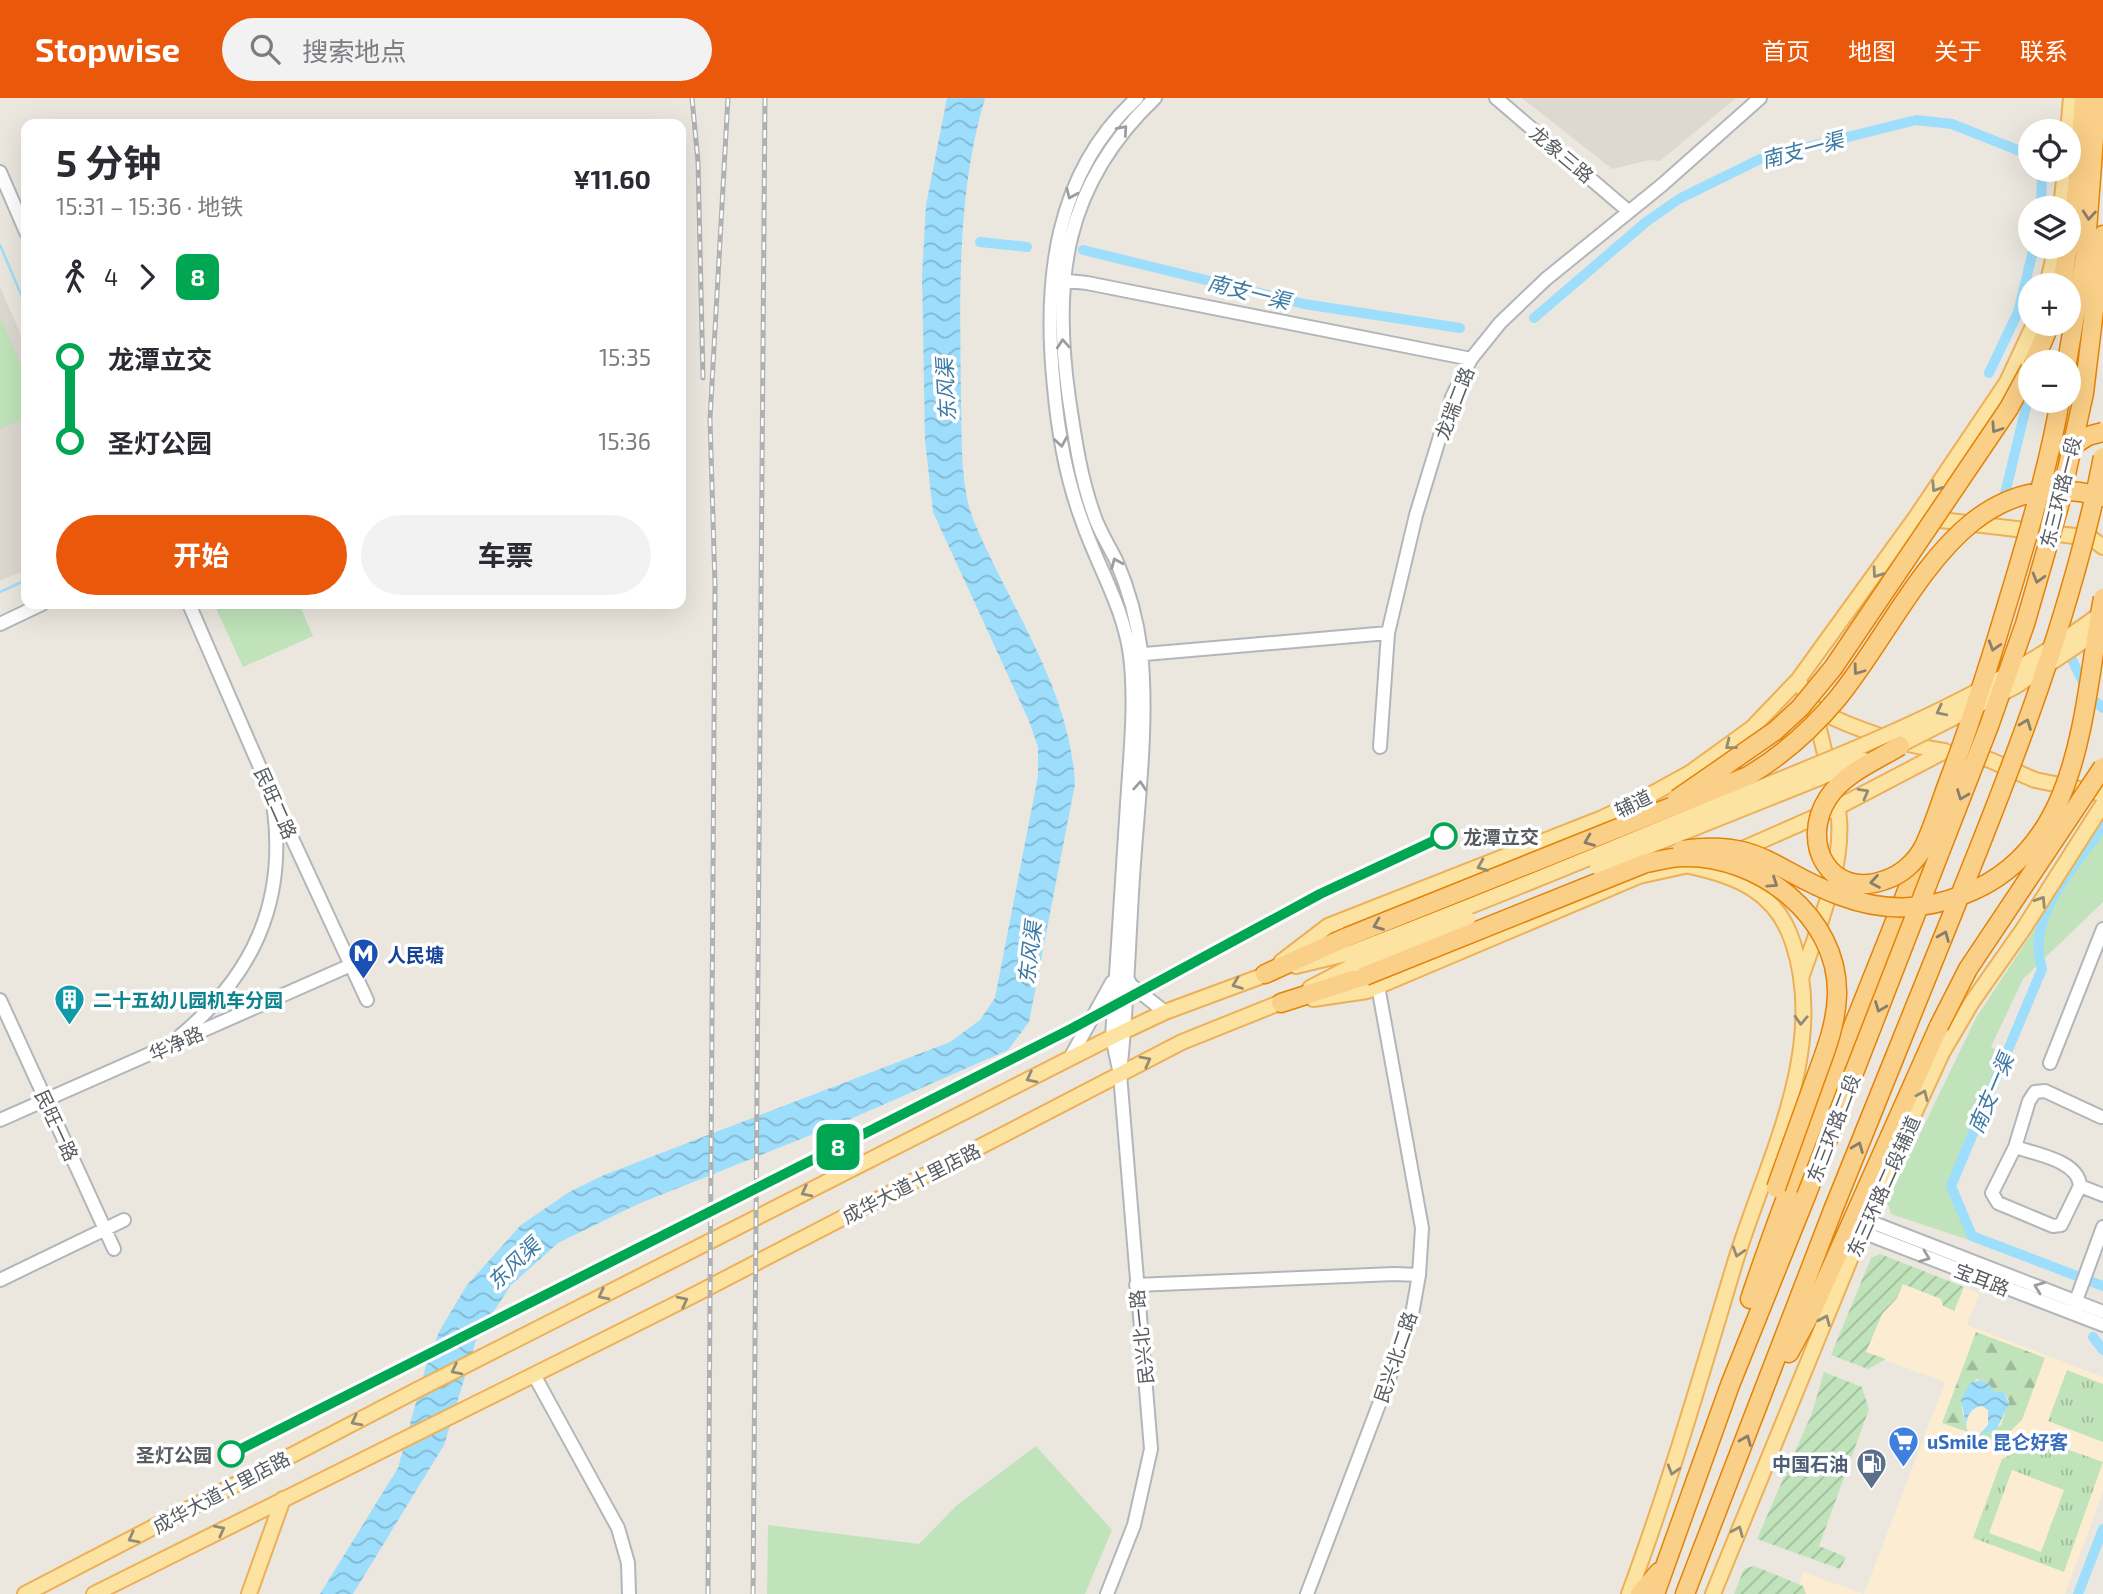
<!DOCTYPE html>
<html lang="zh">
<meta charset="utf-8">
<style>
:root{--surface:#fff;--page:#f2f2f3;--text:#2b2b33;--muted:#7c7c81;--accent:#ea580c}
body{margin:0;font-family:"Exo 2","Noto Sans SC",sans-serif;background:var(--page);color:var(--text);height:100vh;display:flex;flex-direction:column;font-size:26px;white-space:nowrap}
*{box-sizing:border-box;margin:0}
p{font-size:23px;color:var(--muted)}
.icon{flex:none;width:38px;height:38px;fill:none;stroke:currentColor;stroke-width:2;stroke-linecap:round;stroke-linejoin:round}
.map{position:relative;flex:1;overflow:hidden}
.sheet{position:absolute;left:21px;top:21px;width:665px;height:490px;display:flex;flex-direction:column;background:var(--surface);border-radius:14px;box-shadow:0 7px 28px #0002}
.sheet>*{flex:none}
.badge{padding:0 14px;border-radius:10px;font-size:24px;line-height:46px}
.controls{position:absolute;left:2018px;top:21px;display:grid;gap:14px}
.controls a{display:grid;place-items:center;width:63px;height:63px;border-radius:50%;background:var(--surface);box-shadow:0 7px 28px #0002;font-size:35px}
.map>.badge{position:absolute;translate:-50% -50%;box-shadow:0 0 0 4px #fff}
.legs{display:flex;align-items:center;gap:10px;height:77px;padding:0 35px;font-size:23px}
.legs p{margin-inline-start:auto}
.headline{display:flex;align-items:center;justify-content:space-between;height:119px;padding:0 35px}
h1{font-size:38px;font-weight:700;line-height:52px}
.button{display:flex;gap:14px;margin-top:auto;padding:14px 35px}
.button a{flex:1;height:80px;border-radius:42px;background:var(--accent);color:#fff;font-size:28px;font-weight:700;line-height:80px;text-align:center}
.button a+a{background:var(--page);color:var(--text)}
ul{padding:0 35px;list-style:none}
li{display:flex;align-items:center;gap:24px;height:84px;font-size:26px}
li i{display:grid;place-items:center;width:10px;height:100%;margin:0 9px;background:currentColor}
li i::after{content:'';width:18px;height:18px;margin:-9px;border:5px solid;border-radius:50%;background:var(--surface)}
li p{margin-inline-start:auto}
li:first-child i{background:linear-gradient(#0000 50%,currentColor 0)}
li:last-child i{background:linear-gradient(currentColor 50%,#0000 0)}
header{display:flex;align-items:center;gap:42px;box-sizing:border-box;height:98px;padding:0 35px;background:var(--accent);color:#fff}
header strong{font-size:33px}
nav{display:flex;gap:38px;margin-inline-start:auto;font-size:24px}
.search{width:490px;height:63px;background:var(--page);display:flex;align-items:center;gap:18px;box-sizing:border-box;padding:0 24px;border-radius:38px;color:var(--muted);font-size:26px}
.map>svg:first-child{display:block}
.commercial{fill:#fcedd2}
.education{fill:#ddd8d0}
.grass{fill:url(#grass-tufts);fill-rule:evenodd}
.forest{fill:url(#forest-firs)}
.park{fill:#c0e3bb}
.garden{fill:url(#garden-furrows)}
.water{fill:url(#water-waves)}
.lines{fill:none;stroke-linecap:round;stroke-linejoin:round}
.stream{stroke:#9ddefc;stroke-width:2.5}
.canal{stroke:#9ddefc;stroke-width:10}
.minor-casing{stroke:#b2b6ba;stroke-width:16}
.major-casing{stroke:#edb056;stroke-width:18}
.highway-casing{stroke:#e48306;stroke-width:21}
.minor{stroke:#fff;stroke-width:12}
.major{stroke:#fce3a2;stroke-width:14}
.highway{stroke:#facf87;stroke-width:18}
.rail-casing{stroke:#b0b1b1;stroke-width:5}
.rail{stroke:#fff;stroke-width:2.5;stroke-dasharray:8;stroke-linecap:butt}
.major-bridge-casing{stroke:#edb056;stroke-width:18;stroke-linecap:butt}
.highway-bridge-casing{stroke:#e48306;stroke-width:21;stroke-linecap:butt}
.major-bridge{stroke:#fce3a2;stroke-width:14}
.highway-bridge{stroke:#facf87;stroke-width:18}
.oneway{stroke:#9b9da0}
.oneway2{stroke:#897e6c}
.oneway3{stroke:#918b77}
.line-1-casing{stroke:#fff;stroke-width:16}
.line-1{stroke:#00a651;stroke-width:10}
.stop-1-dot{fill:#fff;stroke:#00a651;stroke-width:3.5}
.labels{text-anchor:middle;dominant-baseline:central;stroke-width:7;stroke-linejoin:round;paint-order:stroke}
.street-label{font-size:19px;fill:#585c60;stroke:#fff}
.stop-label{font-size:19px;font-weight:bold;fill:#585c60;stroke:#fff;text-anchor:start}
.transit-label{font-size:19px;font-weight:bold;fill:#164399;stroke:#fff;text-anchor:start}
.culture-label{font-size:19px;font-weight:bold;fill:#0d838f;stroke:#fff;text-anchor:start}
.shop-label{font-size:19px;font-weight:bold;fill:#366cbe;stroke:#fff;text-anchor:start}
.service-label{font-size:19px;font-weight:bold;fill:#4e5e75;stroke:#fff;text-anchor:end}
.water-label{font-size:21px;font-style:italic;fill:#3b7aa4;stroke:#fff}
</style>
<header>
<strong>Stopwise</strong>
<div class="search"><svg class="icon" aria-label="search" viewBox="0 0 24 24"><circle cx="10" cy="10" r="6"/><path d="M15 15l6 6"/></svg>搜索地点</div>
<nav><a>首页</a><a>地图</a><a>关于</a><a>联系</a></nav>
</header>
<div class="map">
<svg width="2103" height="1496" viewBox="0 0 2103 1496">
<defs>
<pattern id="grass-tufts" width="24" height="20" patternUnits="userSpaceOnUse" patternTransform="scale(1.75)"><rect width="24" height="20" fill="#c0e3bb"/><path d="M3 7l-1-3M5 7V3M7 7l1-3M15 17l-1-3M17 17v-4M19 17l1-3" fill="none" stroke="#9fbb9b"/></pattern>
<pattern id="forest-firs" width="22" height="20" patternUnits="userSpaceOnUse" patternTransform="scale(1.75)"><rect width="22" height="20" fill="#c0e3bb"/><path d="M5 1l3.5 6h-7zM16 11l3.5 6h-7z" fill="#9fbb9b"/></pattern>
<pattern id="garden-furrows" width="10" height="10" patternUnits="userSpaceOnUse" patternTransform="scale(1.75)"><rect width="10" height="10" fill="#c0e3bb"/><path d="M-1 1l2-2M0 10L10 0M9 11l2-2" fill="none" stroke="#9fbb9b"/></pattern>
<pattern id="water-waves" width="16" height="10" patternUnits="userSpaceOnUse" patternTransform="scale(1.75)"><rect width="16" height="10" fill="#9ddefc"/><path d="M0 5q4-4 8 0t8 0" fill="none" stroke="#83b7cf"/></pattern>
</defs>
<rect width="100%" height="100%" fill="#ebe7df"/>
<path class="commercial" d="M1903,1186L1941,1201L1954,1213L1964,1189L1979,1196L1967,1227L2103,1279V1394L2065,1496H1806L1799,1487L1803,1474L1864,1496L1945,1284L1866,1255L1882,1216L1897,1200Z"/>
<path class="education" d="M1522,0H1736L1660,63L1649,62L1612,71Z
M0,189L26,248V472L0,483Z"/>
<path class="grass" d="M2067,1272L2103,1286V1344L2048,1323Z
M2041,1342L2103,1364L2064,1474L1973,1440L2002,1361ZM2012,1372L2064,1392L2041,1454L1989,1435Z"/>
<path class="forest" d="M1976,1234L2045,1260L2022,1322L1998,1345L1978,1338L2001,1327L2009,1303L2004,1293L1994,1294C1990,1287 1985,1283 1977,1281C1955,1302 1961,1308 1968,1334L1942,1325Z"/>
<path class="park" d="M0,218L26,278V320L0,331Z
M214,506H299L313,538L243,569Z
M2103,727V804L2023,881L1991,949L2003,956L1948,1091L1969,1142L1891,1116L1887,1104L1976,920Z
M1036,1348L1112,1432L1085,1496H767L768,1427L919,1446L956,1408Z"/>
<path class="garden" d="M1880,1156L1964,1189L1954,1213L1943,1208L1941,1201L1903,1186L1897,1200L1882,1216L1866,1254L1886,1261L1868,1271L1831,1257L1871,1160Z
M1824,1274L1862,1289L1869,1311L1819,1448L1846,1459L1840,1471L1757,1441L1812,1315Z
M1754,1468L1803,1488L1806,1496H1734L1744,1471Z"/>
<path class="water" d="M947,0H985C956,97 960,200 961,300C962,336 960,387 973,421C1009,508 1070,590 1075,686L1029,924L1008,952L846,1023L638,1106L558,1145L511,1187L477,1239L444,1347L353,1496H320L398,1370L427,1264L440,1232L467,1187L521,1127L569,1094L604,1077L950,944L980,922L995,900L1038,678V649L1029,623L933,414L925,342L922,177L926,107Z
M1980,1282L1990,1287L1994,1294L2004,1293L2009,1306L1997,1330L1978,1338L1988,1327V1312L1982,1308C1971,1309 1967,1318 1966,1328L1961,1302L1970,1285Z"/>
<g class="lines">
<path class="stream" d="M0,147L26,208
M0,494L26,482"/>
<path class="canal" d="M2041,110L2042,72
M980,144L1027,149
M1083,152L1304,206L1460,230
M1534,220L1646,124L1679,101L1760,61L1916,22L1952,26L2030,57
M1989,275L2018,214L2034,149
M2003,404L2026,309
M2067,551L2090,599L2103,610
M2103,728C2075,770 2025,817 2042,871L1951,1088L1972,1138L2103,1188
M2093,1239L2103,1252
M2078,1496L2103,1431"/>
<defs>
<path id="minor" d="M1496,0L1627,112
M0,74L26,134
M1059,182L1087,185L1471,261
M189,506L272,697L367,902
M0,526L42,506
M1133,557L1388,535
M1380,649L1388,535L1416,417L1452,299L1471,261L1500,225L1546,181L1662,87L1760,0
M1126,878L1131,887L1165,914
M0,902L114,1151
M180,938C252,878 286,806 274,712
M1070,960L1112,884
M1121,965C1128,899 1129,832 1134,765C1139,695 1148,623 1141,553C1137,521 1129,492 1116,462C1108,446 1098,431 1093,414C1080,377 1075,340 1069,301C1052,181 1064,87 1155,0
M2050,965L2103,831
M0,1022L351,867
M2015,1049C2036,1056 2079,1063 2080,1088L2103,1097
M2080,1088L2061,1127L2053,1128L1998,1105L1992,1095L2015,1049L2029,1003L2035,994L2045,993L2101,1019
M1866,1122L2103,1214
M1862,1134L2103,1227
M0,1182L124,1122
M1136,1187L1394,1176L1419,1177
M2073,1211L2103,1129
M534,1277L618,1430L628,1465L629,1496
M1107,1496L1134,1427L1151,1351L1120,976L1112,939C1117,861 1122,783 1127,706C1130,657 1136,606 1130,557C1123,508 1098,469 1082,423C1066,380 1058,334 1054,289C1043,184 1054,75 1137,0
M1307,1496L1411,1222L1419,1177L1422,1130L1378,888"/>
<path id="major" d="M2068,33L2071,0
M2061,110L2065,72
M2047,187L2056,149
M1924,420L2091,440L2103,449
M1798,582L1814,610L1829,673
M1817,612C1859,633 1898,646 1944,653
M1967,657L1990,662L2035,682L2103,696
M1738,753L1838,709L1945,653
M1281,864L1328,828L1600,721L1650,697L1690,675L1752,630L1798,582L1916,419L2007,284L2034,226
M1296,868L1350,855
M1801,880C1818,830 1850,756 1836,703
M1310,890L1356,866
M1313,901L1367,893L1639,778L1698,765
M25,1496L417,1292L1112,939L1165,914L1273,874
M94,1496L692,1198L1182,944L1289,901
M249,1496L283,1401
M1629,1496C1669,1388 1701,1278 1734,1168C1764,1067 1829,953 1793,845C1777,794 1737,778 1689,768
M1713,1496L1874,1103L1942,955L1972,904L2024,830L2103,706"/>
<path id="highway" d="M2062,187L2077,92L2084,0
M2034,264L2050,226
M2067,264L2085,159L2097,0
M2084,295L2103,137
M1265,876L1347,839
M1281,905L1365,878
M1750,1201C1801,1049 1865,903 1922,754
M1789,1255L1812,1213L1939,928
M1640,1496L1659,1474
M1655,1496L1730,1287L1806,1098
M1685,1496L1833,1112"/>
</defs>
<use href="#minor" class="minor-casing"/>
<use href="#major" class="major-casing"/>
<use href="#highway" class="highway-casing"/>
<use href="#minor" class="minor"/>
<use href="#major" class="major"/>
<use href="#highway" class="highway"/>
<defs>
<path id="rail" d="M692,0L698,64L703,280
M708,1496L715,487L710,321L728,0
M753,1496L765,0"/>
</defs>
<use href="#rail" class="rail-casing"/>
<use href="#rail" class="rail"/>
<defs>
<path id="major-bridge" d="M1890,652L2016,588L2103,530
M1597,769L1864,662
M1350,855C1471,809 1590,760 1710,710C1851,652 1979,607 2103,514
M1356,866L1468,821"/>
<path id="highway-bridge" d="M2069,350L2088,338L2103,334
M1900,648C1877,662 1843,676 1828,700C1799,745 1830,802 1885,782C1901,777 1916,764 1924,748C1935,725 1942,699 1952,674C1968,631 1982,588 1996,543C2020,463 2045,386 2060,303
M1677,701L1775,633L1800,610L1833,570L2009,310L2030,271
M1682,752C1762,740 1775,775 1841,798C1884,814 1923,813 1965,796C2084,750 2082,607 2103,500
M1347,839L1748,678C1783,657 1811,632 1837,601C1910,512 1960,359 2103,399
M1365,878L1646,765C1658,763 1671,759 1683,759C1758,757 1839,818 1837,897C1836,930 1823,959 1812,990C1800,1023 1788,1057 1776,1090
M1939,928L1968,871L2103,669
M1806,1098L1989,628L2025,526L2059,408L2084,295
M1833,1112C1873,1012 1914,912 1954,812C2014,665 2072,515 2103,359"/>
</defs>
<use href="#major-bridge" class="major-bridge-casing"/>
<use href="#highway-bridge" class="highway-bridge-casing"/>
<use href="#major-bridge" class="major-bridge"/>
<use href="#highway-bridge" class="highway-bridge"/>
</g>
<defs><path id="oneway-chevron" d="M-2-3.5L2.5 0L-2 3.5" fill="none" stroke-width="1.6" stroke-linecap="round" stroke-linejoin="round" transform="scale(1.75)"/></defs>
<g class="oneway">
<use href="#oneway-chevron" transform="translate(1123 32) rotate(-49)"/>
<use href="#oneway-chevron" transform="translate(1071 96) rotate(114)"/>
<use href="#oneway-chevron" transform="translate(1063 246) rotate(-94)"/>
<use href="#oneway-chevron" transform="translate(1061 344) rotate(81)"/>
<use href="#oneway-chevron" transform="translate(1116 465) rotate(-113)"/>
<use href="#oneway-chevron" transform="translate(1140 688) rotate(-86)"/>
<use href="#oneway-chevron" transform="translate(1925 1159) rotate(21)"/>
<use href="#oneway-chevron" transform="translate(2039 1189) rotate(-159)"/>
</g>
<g class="oneway2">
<use href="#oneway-chevron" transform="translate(2089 117) rotate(95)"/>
<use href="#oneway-chevron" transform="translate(1996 330) rotate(124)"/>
<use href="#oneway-chevron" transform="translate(2038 480) rotate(106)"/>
<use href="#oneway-chevron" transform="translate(1994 548) rotate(107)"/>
<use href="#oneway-chevron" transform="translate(1858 572) rotate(126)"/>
<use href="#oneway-chevron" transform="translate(2026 626) rotate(-69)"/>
<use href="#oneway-chevron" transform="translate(1962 697) rotate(111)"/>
<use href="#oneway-chevron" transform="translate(1589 743) rotate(158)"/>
<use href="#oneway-chevron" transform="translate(1875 784) rotate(170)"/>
<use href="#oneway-chevron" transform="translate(1773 785) rotate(34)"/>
<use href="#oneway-chevron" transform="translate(1378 827) rotate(158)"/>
<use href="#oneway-chevron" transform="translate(1944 838) rotate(-68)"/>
<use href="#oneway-chevron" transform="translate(1880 909) rotate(111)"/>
<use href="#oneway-chevron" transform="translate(1858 1049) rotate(-68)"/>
<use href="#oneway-chevron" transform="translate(1746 1342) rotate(-68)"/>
</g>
<g class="oneway3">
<use href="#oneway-chevron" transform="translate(1936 389) rotate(123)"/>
<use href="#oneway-chevron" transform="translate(1877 475) rotate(125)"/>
<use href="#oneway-chevron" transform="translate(1941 613) rotate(153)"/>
<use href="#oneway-chevron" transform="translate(1730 647) rotate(142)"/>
<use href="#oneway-chevron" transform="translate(1864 695) rotate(-29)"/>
<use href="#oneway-chevron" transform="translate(1482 768) rotate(158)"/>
<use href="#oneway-chevron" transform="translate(2041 803) rotate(-57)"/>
<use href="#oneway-chevron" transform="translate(1237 886) rotate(159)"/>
<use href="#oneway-chevron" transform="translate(1801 922) rotate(92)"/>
<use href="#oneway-chevron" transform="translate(1146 963) rotate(-28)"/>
<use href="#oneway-chevron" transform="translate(1031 980) rotate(153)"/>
<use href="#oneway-chevron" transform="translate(1923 997) rotate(-66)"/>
<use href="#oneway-chevron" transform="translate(806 1094) rotate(153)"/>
<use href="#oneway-chevron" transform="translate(1738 1154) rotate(107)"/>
<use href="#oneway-chevron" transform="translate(603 1197) rotate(153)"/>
<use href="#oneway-chevron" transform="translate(683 1203) rotate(-27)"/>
<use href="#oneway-chevron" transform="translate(1825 1222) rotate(-67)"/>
<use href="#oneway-chevron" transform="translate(456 1272) rotate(153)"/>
<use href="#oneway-chevron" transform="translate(356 1323) rotate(152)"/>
<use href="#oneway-chevron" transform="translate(1673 1372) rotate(107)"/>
<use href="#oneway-chevron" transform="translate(220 1432) rotate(-27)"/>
<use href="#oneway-chevron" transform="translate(1738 1433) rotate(-67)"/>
<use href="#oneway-chevron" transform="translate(133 1440) rotate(152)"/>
</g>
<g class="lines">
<defs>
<path id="line-1" d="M231,1356L1071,931L1320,796L1444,738"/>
</defs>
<use href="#line-1" class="line-1-casing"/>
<use href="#line-1" class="line-1"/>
</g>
<defs>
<symbol id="metro-pin" viewBox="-11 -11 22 30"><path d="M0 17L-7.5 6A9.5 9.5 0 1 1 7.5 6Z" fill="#1a4fb4" stroke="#fff"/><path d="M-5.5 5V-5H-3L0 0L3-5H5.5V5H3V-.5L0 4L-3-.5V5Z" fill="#fff"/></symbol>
<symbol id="building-pin" viewBox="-11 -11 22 30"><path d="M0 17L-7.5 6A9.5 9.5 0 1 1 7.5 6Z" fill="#0f9aa8" stroke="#fff"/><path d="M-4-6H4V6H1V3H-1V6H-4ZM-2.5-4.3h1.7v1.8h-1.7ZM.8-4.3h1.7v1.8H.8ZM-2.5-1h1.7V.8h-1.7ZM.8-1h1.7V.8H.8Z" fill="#fff"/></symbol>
<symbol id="supermarket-pin" viewBox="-11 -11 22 30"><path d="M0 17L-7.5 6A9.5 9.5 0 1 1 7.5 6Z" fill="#3f7fe0" stroke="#fff"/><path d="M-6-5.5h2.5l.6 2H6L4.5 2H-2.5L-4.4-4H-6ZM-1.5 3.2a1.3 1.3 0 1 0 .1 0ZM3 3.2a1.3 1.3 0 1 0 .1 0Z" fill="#fff"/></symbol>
<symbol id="fuel-pin" viewBox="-11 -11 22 30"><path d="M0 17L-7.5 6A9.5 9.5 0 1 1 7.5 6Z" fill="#5c6f8a" stroke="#fff"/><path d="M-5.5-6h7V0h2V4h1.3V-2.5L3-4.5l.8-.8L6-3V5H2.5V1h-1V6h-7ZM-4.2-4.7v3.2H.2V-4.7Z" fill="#fff"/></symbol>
</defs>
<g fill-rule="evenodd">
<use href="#metro-pin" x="346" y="838" width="35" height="47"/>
<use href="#building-pin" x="52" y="884" width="35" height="47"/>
<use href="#supermarket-pin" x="1886" y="1326" width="35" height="47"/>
<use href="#fuel-pin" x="1854" y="1348" width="35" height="47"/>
</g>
<g class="stop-1-dot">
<circle cx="1444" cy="738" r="12"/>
<circle cx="231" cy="1356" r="12"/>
</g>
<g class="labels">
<g class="street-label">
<text transform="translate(1562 56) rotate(40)">龙象三路</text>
<text transform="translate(1454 305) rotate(-69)">龙瑞二路</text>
<text transform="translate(2060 394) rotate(-76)">东三环路一段</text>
<text transform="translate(276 705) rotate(66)">民旺二路</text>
<text transform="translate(1633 705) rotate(-26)">辅道</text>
<text transform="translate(176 945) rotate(-24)">华净路</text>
<text transform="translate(57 1027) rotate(65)">民旺一路</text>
<text transform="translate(1833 1030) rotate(-69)">东三环路二段</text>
<text transform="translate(911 1085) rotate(-27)">成华大道十里店路</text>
<text transform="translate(1883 1088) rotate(-66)">东三环路二段辅道</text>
<text transform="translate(1982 1181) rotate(21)">宝耳路</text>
<text transform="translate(1141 1239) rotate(-96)">民兴北一路</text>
<text transform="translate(1395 1259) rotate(-71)">民兴北二路</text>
<text transform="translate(221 1394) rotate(-28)">成华大道十里店路</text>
</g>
<g class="stop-label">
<text x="1463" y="738">龙潭立交</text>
<text x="212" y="1356" text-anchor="end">圣灯公园</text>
</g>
<g class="transit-label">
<text x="387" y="856">人民塘</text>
</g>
<g class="culture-label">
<text x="93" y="901">二十五幼儿园机车分园</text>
</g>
<g class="shop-label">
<text x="1927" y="1343">uSmile 昆仑好客</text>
</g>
<g class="service-label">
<text x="1848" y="1365">中国石油</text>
</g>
<g class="water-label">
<text transform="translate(1802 51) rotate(-15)">南支一渠</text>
<text transform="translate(1249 193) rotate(14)">南支一渠</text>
<text transform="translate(945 292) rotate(-93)">东风渠</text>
<text transform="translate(1029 855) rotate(-83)">东风渠</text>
<text transform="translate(1990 995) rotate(-67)">南支一渠</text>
<text transform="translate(513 1165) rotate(-44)">东风渠</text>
</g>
</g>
</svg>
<div class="controls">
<a><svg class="icon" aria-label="locate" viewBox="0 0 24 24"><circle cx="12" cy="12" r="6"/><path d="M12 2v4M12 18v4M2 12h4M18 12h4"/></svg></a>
<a><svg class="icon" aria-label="layers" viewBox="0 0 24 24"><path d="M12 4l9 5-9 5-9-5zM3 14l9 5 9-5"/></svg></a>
<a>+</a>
<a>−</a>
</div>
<b class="badge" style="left:838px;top:1049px;background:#00a651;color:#fff">8</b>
<section class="sheet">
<div class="headline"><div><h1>5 分钟</h1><p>15:31 – 15:36 · 地铁</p></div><b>¥11.60</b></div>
<div class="legs"><svg class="icon" aria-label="walk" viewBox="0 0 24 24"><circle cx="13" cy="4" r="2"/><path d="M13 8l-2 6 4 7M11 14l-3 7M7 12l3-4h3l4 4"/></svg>4<svg class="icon" aria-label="forward" viewBox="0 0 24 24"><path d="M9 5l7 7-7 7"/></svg><b class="badge" style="background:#00a651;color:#fff">8</b></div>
<ul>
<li><i style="color:#00a651"></i><b>龙潭立交</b><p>15:35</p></li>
<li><i style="color:#00a651"></i><b>圣灯公园</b><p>15:36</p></li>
</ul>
<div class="button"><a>开始</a><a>车票</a></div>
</section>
</div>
